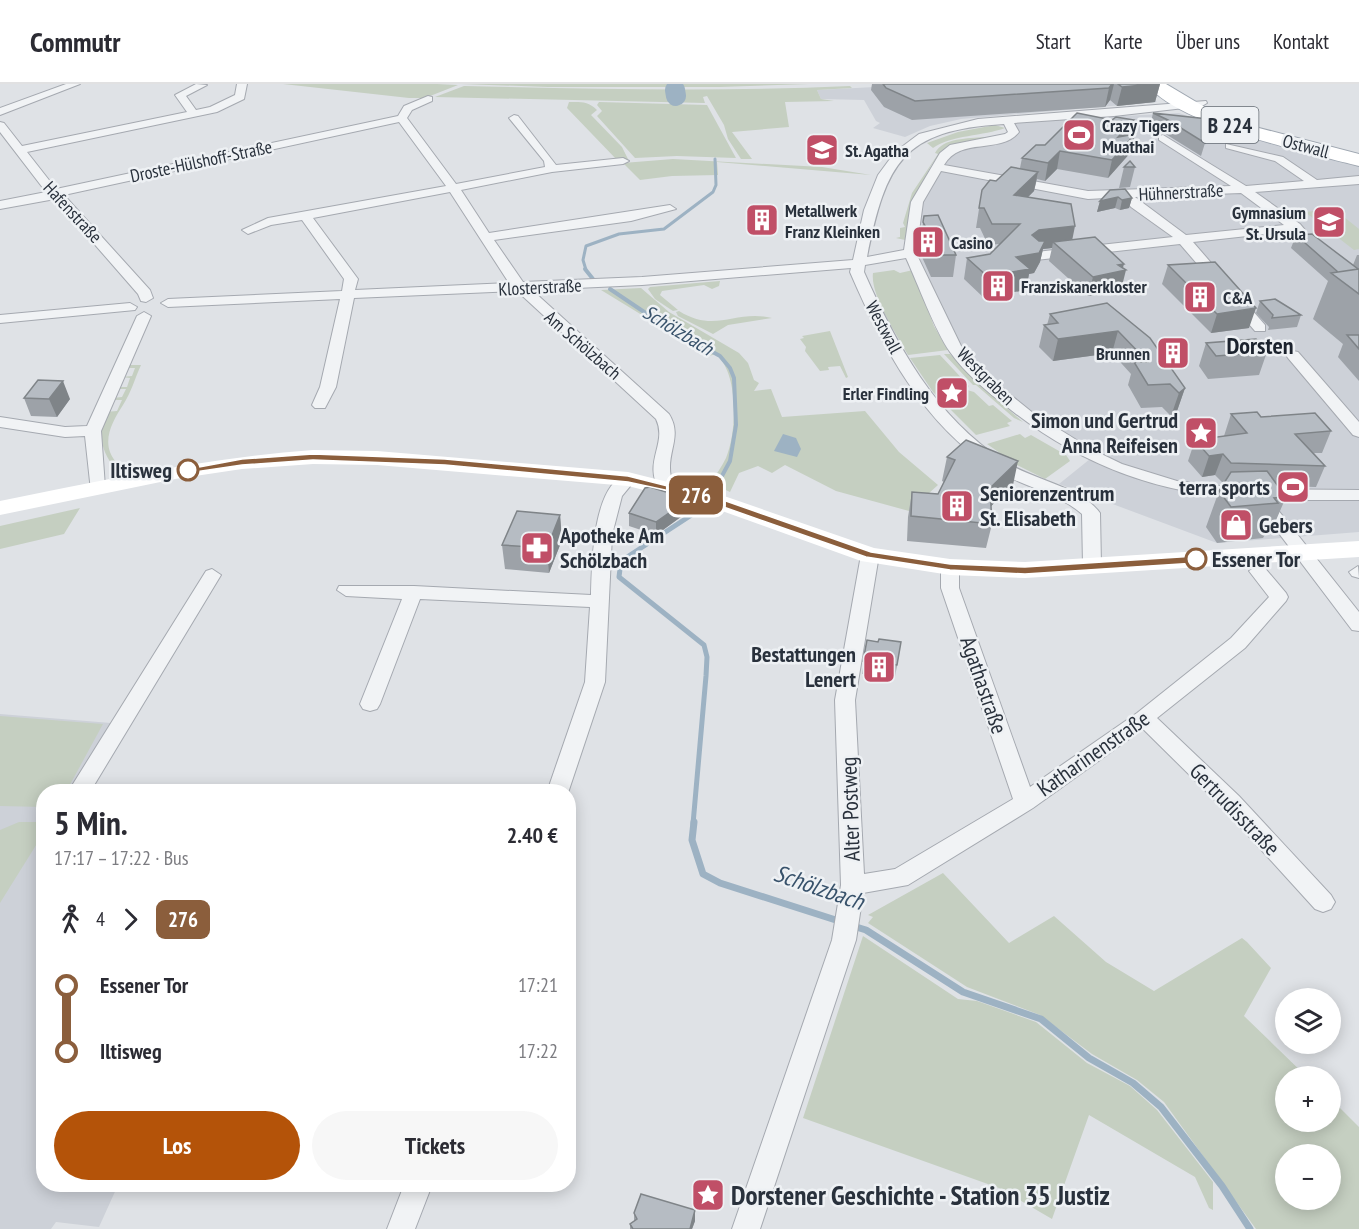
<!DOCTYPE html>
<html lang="de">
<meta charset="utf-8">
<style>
:root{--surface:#fff;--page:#f7f7f7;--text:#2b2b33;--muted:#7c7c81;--line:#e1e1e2;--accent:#b45309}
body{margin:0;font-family:"PT Sans Narrow",sans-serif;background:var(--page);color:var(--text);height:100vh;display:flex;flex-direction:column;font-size:22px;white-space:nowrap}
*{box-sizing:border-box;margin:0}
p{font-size:20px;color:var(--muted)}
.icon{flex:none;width:33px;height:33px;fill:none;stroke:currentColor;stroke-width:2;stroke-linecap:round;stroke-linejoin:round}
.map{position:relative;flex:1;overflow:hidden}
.side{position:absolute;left:36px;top:700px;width:540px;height:408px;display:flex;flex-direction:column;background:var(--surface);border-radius:24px;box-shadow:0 3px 15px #0003}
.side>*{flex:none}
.badge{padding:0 12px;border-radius:9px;font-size:21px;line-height:39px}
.fabs{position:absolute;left:1275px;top:904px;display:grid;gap:12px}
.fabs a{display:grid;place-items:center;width:66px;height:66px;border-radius:50%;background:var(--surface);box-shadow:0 3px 15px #0003;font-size:30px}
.map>.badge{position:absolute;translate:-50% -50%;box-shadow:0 0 0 3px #fff}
.legs{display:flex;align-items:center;gap:9px;height:66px;padding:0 18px;font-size:20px}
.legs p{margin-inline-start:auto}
.overview{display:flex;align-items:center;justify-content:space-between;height:102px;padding:0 18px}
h1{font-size:33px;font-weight:700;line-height:45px}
.action{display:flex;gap:12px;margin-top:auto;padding:12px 18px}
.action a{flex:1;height:69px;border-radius:36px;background:var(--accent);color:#fff;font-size:24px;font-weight:700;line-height:69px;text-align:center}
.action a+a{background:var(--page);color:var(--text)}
ul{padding:0 18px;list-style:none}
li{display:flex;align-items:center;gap:21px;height:66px;font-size:22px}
li i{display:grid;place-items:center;width:9px;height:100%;margin:0 8px;background:currentColor}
li i::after{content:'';width:15px;height:15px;margin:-8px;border:4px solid;border-radius:50%;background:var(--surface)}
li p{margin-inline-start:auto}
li:first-child i{background:linear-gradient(#0000 50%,currentColor 0)}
li:last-child i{background:linear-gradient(currentColor 50%,#0000 0)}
header{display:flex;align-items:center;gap:36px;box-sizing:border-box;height:84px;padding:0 30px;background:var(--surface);border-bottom:2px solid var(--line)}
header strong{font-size:28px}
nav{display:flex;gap:33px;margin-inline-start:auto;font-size:21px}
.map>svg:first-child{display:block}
.built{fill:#cdd1d8}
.green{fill:#c5cfc1;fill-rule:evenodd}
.water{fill:#9db2c3}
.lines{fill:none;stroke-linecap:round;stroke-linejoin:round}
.stream-far3{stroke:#9db2c3;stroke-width:3}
.stream-far2{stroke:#9db2c3;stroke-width:4}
.stream-far1{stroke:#9db2c3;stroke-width:5}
.stream{stroke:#9db2c3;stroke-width:7}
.canal{stroke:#9db2c3;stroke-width:20}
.minor-casing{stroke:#a5a9b0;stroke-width:2}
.primary-casing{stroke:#9fa7b1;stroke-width:2}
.minor{fill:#f1f3f5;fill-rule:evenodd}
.secondary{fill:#fff;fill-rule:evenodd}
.primary{fill:#fff;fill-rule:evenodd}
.wall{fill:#9da2a8}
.shaded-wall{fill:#7f8488}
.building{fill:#b6bcc3;stroke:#7f8488;stroke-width:1.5}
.line-1{fill:#8b5e3c;stroke:#fff;stroke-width:1.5}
.stop-1-dot{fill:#fff;stroke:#8b5e3c;stroke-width:3}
.labels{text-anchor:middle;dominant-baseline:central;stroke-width:5;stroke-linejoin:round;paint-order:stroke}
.far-poi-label{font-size:18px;font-weight:bold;fill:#29313c;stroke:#eef1f4;text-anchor:start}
.far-street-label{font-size:18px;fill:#29313c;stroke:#eef1f4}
.far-water-label{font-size:20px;font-style:italic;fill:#38526b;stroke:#eef1f4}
.shield{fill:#eef1f4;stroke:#646b73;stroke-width:1.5}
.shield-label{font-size:21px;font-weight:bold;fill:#29313c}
.poi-label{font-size:22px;font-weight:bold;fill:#29313c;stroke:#eef1f4;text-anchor:end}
.stop-label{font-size:22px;font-weight:bold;fill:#29313c;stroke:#eef1f4;text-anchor:end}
.street-label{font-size:22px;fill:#29313c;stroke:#eef1f4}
.far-district-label{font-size:24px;font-weight:bold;fill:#1b222d;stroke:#eef1f4}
.water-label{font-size:24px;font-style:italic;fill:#38526b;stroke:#eef1f4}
.near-poi-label{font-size:27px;font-weight:bold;fill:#29313c;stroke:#eef1f4;text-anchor:start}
</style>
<header>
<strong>Commutr</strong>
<nav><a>Start</a><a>Karte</a><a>Über uns</a><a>Kontakt</a></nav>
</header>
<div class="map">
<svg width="1359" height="1145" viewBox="0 0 1359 1145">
<rect width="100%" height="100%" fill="#dfe2e6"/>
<path class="built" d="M933,0H1136L1157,18L961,35L930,42L905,53L873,44L880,39L876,37L864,16L821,15L817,6Z
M1179,29L1227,46L1359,82V448L1217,459L1059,400L1090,375L1033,332L971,277L951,249L919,173L915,152L922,117L952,69L1005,57L1015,51L1012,38Z
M0,630L111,639L70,708H44V1101H118L99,1143L56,1138L51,1145H0Z"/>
<path class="green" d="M283,0H437L458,1L425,14H409Z
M461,0H809L720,3H548Z
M464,2C593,5 721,8 850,2L852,4L817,6L821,15L834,17L785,18L789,43L732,48L752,75H741L728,55L724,41L707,12L703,13L705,19L435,13Z
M569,18C581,18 588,17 597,26L591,31L622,63L628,75L617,76L567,24Z
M599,18L707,21L736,74L677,72L635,74L597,32L602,27L597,21Z
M995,41L1005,44C984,52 951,51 933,64L927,59L958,48Z
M984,53L989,55L944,66C925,80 910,132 905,156L896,154L900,153V144L905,143L903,139L912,109L938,70L935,69C944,53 968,55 984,53Z
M673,75L822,83L871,91L717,78L718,91L672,92L640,96L623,79Z
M1334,125L1359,145V165L1354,166L1305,128Z
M894,186L900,189L913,186L934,242L948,266L908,271C897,251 870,211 873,189Z
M720,197L719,202L712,205L704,201L662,207L660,211L678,226L673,227L655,215L648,205L650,203Z
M641,204L669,228L739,269L748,279L754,296L759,299L754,307L771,305L782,333L865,327L899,368L938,401L909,427L836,407L785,381L772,389L758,382L739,389L730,408L711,399C715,391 722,383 726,374C737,348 739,290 716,270L709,272L601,206Z
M679,227C716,250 735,225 772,234L728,241L713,250L678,232L676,228Z
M830,247L848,293L846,294L840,282L828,283L829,286L820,287L805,267L806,263L800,255L804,254L802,252Z
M944,270H950L978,299L1023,338L1014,334L976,301H973Z
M940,271L969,302L967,306L974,308L989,322L993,321L1012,337L1007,339L1010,342L976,351L933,308L910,274Z
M126,281H141C135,294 131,309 123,321C112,338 100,359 116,378L112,380C100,365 99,346 105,328L117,327L122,316H111L112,314L122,313L126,305H115L116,303H127L130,294L121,293L132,292L135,284H125Z
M1020,350L1025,354L1031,351L1066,371L1070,377L1045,395L1017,381L987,360Z
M80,424L64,450L0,465V442Z
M0,632L103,640L66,708H44L43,723L0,722Z
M19,738H43V750L0,819V746Z
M943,789L1009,859L1054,832L1106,878L1154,907L1242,854L1247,858L1271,884L1244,932L1307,993H1286V1038H1330L1331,1015L1359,1043V1145H1256L1164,1018L1137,996L1092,970L1040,931L967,903L868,839L873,833L868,831ZM1286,1071H1330V1116H1286Z
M863,852L958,915L977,917L1036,938L1087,979L1130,1002L1157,1026L1213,1098V1126L1209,1124L1195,1093L1089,1031L1052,1135L999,1104L803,1034Z"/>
<path class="water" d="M783,350L796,354L801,365L797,373L774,367Z"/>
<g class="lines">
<path class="stream-far3" d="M586,186L583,176L586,162L619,150L664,145L713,108L716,101L715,75"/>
<path class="stream-far2" d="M585,185L593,195
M610,205L662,240L720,272L730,284L734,294L736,341L730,377L716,403"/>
<path class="stream-far1" d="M693,430L621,477L619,493L704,561L707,573L706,592L693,740"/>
<path class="stream" d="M694,738L692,756L703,790L720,799L842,838
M853,842L866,846L963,908L1041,935L1089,974L1133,999L1161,1023L1222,1102L1250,1145"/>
<path class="canal" d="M675,6L676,12"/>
<defs>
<path id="minor" d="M66,0H80L0,31V24Z
M196,0L207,1L186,12L196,26L210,23L235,11L237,0H247L244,15L217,28L27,68L56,105L398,32L404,22L428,12L432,13V17L412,26L407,34L456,100L545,83L544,77L509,34L514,31L518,32L556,81L623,74L629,77L623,80L552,88L461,106L489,149L670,121L676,125L631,137L494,156L523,198L642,193L853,176L864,126L878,91L895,68L919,50L978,35L1206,17L1207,19L1202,22L1114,32L1014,39L1019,48C1001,71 961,52 944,81L1088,107L1231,102L1159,56V52L1163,51L1246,102L1304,97L1275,77L1226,64V60L1283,73L1317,96L1359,92V100L1255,108L1300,140L1305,146L1303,149L1293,147L1193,158L1265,241V247H1255L1180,160L1036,176L1030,172L1036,168L1173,153L1131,123L1123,113L1088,115L941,87L923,118L916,169L962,264L1007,308L1033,329L1091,365L1122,380L1177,397L1245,405L1359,406V416H1270L1359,528V547L1352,546L1253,415C1159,411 1079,381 1006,322C986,307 965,289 950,268C935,247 918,200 906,174L865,181L864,188C896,260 935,333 1004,377C1032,396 1081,402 1100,429L1101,481L1098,485L1092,487L1083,481L1082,430C1057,408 1022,403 994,385C923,341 882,262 850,188L851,184L642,201L532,206L669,330C685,356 661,371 674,403L672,407H660C642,378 668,360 656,335L517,207L354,214L336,303L325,324H315L312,321L320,303L340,215L168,223L161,219L168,215L342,207L344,195L302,136L271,141L248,150L242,146L268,134L446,102L399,38L64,111L150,206L153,214L146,218L141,217L138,210L55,115L0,125V117L46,108L0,48V38L4,39L22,62L187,28L175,11ZM1004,40L1008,48L1005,50L950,61L940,69L911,118L904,166L867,173C886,79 902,46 1004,40ZM450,108L509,199L355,206L358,195L313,134ZM1241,109L1284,141L1186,151L1135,113Z
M130,219L137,223L135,226L0,239V231Z
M144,228L151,232L101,347L105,403L97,408L91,407L85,352L65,353L0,343V333L65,343L87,342L137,232Z
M1293,267L1298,268L1359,338V353L1353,351L1288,274L1286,271Z
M628,390L636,395L622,412L612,451L605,598L568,709L547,708L585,598L590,523L420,515L380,620L377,625L370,627L363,625L360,620L402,515L346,512L337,506L339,502H414L591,511C592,481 592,399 628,390Z
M870,465L879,471L855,616L864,790L895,785L1013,715L941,504V483L944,479H956L959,483V504L1030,703L1137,629L1231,554L1269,513L1249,487L1258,481L1264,483L1286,509L1288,513L1286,517L1245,564L1157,634L1239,712L1331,811L1335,818L1331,825L1323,828L1315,825L1223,724L1143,645L1033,724L908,801L863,809L856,856L760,1145H732L832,856L841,801L835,616L861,471Z
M1358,482L1359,494L1352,492L1349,488Z
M212,485L221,491L90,708H68L206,487Z
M404,1101H432L415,1145H387Z"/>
<path id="primary" d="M1147,0H1166L1208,25L1259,44L1359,70V82C1309,69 1177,41 1147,0Z"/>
</defs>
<use href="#minor" class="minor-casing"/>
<use href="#primary" class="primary-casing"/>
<use href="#minor" class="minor"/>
<path class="secondary" d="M313,366L377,367L628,388L727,413L874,464L950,475L1025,478L1359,457V473L1025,494L950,491L861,477L711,423L628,402L377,381L313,380L242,385L175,395L0,431V417C104,396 207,374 313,366Z"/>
<use href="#primary" class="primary"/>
</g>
<path class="wall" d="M872,0H1160L1155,18L1117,22L1110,16L1105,23L912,36L884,23L871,6Z
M1153,29L1208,35L1205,59L1201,72L1164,49L1150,42Z
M1135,50L1131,68L1108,94L1057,85L1045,97L1037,95L1034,107L1028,113L1072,156L1123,184L1121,206L1088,212L1049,177L1052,164L1043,165L1040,178L1034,189L1029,190L1026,206L983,213L964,195L967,174L990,170L1000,160L988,161L980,144H976L982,106L996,97L1020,84L1022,74Z
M1124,83H1135L1130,103L1119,104Z
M1110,106L1132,114L1129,124L1120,126L1115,124L1097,128L1100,117Z
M924,132L956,171L953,193H931L922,173L923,166L920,159Z
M1296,151L1353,181L1357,171H1359V297L1338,273L1343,260L1313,235L1328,197L1291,164Z
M1168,181L1249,244L1211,249L1162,200Z
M1260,217L1301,231L1297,243L1268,246L1269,243L1256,229Z
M1107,219L1185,304L1177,327L1171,332L1162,323L1141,324L1128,301L1131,290L1112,269L1053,277L1039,263L1044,241H1047L1050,230Z
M1206,259L1267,268L1259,291L1208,295L1199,282Z
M24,314L70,315L57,333L31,332Z
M1231,330L1261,333L1331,347L1322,369H1314L1325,382L1316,403L1278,402L1286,413L1271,448L1266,449L1263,454L1217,459L1206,443L1219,407L1224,400L1215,391L1202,393L1188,377L1195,356L1224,352Z
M947,373L1013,401L991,422L992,440L986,464L907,457L908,433L912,408L938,410L944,398L942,397Z
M689,415V427L656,451L629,442V429Z
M560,431L562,456L549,489L505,485L502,461Z
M867,556L878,558H901L895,593L862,590Z
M695,1126V1137L692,1145H630V1140L634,1137V1129Z"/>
<path class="shaded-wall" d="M1112,0H1114L1110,16L1105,23L1109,4Z
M1153,0H1160L1155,18L1117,22L1122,3Z
M1134,36L1130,54L1118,53Z
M1135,50L1131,68L1108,94L1112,76Z
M1060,67L1057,85L1045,97L1048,79Z
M1038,88L1034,107L1010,131L1014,111Z
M1118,113L1115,124L1097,128L1100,117Z
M1132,114L1129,124L1120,126L1122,116Z
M1075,142L1071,162L1053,158L1052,164L1043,165L1040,178L1034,189L1029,190L1026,206L983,213L987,192L1016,173L1032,151L1039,146Z
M1124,180L1122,187L1126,186L1121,206L1088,212L1093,193L1118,181Z
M1256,224L1249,244L1211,249L1217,230Z
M1118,247L1112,269L1053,277L1058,255Z
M63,297L70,315L57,333L49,315Z
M1185,304L1177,327L1171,332L1179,309Z
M1223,370L1215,391L1202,393L1209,372Z
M1018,377L1013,401L985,428L990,404Z
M689,415V427L656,451V438Z
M560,431L562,456L549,489L547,464Z
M695,1126V1137L692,1145H689Z"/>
<path class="building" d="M883,0H1112L1109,4L915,17L886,4Z
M1118,0H1153L1122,3Z
M1077,29L1112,36L1116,33L1134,36L1118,53L1135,50L1112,76L1060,67L1048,79L1022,74L1036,61H1045Z
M1153,29L1208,35L1205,59L1168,36Z
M1130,77L1135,83H1124Z
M1011,83L1038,88L1014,111L1071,120L1075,142L1039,146L1032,151L1039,157H1045L1039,169L1016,173L1030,185L987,192L967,174L990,170L1020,140H992L984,124H979L982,106L990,96L996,97Z
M1125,105L1132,114L1122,116L1118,113L1100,117L1110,106Z
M938,131L956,171H934L925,151H930L923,138L924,132Z
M1312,150L1358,185L1338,188L1296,151Z
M1095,153L1124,180L1118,181L1126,186L1093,193L1053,158Z
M1215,178L1256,224L1217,230L1168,181Z
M1359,185V210L1331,189Z
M1275,215L1301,231L1272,234L1273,231L1260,217Z
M1107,219L1150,254L1185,304L1179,309L1170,300L1148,301L1134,278H1148L1118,247L1058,255L1044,241L1058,239L1050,230Z
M1347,251H1359V265Z
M1256,255L1267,268L1216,272L1206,259Z
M38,296L63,297L49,315L24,314Z
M1257,328L1261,333L1315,329L1331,347L1295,350L1325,382L1231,379L1223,370L1209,372L1195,356L1247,349L1231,330Z
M966,356L1018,377L990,404L992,440L911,432L912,408L938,410L955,376L947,373Z
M1267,387L1286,413L1274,414L1278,419L1231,423L1219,407L1231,388Z
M650,403L689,415L656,438L629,429L645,404Z
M517,427L560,431L547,464L502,461Z
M879,555L901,558L897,581L863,577L867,556L878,558Z
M641,1110L695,1126L690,1145H633L630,1140L637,1135L634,1129Z"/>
<path class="line-1" d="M313,370L445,375L628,392L723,416L871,468L950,480L1025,483L1196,472L1201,475L1196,479L1025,490L950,486L866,473L715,420L665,406L628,398L445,381L313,376L242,381L188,389L183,386L242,375Z"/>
<defs>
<symbol id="stadium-square" viewBox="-11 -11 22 22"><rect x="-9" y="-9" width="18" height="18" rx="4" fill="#c04f67" stroke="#eef1f4"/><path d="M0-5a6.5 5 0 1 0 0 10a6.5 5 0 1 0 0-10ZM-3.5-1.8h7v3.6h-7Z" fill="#fff"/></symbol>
<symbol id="school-square" viewBox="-11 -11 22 22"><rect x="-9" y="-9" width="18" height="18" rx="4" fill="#c04f67" stroke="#eef1f4"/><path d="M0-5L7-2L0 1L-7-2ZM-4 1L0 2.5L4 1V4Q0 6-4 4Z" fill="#fff"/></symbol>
<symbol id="building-square" viewBox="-11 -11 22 22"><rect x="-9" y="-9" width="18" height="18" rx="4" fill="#c04f67" stroke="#eef1f4"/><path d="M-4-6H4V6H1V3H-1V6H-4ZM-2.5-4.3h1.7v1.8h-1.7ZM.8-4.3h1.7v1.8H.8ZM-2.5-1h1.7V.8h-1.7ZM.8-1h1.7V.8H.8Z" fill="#fff"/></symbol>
<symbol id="sight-square" viewBox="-11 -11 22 22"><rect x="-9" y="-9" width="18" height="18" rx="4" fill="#c04f67" stroke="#eef1f4"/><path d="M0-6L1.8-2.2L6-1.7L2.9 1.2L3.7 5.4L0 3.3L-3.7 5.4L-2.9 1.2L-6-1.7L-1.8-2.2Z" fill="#fff"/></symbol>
<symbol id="shop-square" viewBox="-11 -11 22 22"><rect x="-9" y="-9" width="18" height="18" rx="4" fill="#c04f67" stroke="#eef1f4"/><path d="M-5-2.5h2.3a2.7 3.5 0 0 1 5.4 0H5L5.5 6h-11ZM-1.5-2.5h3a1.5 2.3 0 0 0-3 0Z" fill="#fff"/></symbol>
<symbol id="pharmacy-square" viewBox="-11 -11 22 22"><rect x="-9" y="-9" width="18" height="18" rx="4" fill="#c04f67" stroke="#eef1f4"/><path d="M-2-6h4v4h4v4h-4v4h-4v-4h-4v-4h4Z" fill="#fff"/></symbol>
</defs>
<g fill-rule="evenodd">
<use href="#stadium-square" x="1060" y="32" width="38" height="38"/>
<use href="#school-square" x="803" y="47" width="38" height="38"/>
<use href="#building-square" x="743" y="117" width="38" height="38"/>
<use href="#school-square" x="1310" y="119" width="38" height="38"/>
<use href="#building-square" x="909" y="139" width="38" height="38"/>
<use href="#building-square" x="979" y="183" width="38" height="38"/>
<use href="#building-square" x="1181" y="194" width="38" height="38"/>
<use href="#building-square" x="1154" y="250" width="38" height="38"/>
<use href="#sight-square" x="933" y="290" width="38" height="38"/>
<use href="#sight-square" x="1182" y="330" width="38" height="38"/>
<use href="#stadium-square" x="1274" y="384" width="38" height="38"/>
<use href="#building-square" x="938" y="403" width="38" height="38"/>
<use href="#shop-square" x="1217" y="422" width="38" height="38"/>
<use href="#pharmacy-square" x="518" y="445" width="38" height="38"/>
<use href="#building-square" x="860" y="564" width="38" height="38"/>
<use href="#sight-square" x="689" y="1092" width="38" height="38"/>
</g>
<g class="stop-1-dot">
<circle cx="188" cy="386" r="10"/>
<circle cx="1196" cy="475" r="10"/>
</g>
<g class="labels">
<g class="far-poi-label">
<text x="1102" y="41">Crazy Tigers<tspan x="1102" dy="21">Muathai</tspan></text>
<text x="845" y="66">St. Agatha</text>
<text x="785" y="126">Metallwerk<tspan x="785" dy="21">Franz Kleinken</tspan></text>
<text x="1306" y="128" text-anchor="end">Gymnasium<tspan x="1306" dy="21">St. Ursula</tspan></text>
<text x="951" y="158">Casino</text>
<text x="1021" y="202">Franziskanerkloster</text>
<text x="1223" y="213">C&amp;A</text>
<text x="1150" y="269" text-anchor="end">Brunnen</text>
<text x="929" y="309" text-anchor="end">Erler Findling</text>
</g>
<g class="far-street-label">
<text transform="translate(1306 62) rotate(15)">Ostwall</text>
<text transform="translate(201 77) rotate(-12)">Droste-Hülshoff-Straße</text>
<text transform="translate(1181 108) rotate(-3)">Hühnerstraße</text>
<text transform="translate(73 128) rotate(47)">Hafenstraße</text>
<text transform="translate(540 203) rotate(-3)">Klosterstraße</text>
<text transform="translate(884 243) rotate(62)">Westwall</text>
<text transform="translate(583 261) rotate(41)">Am Schölzbach</text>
<text transform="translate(986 292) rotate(45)">Westgraben</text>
</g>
<g class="far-water-label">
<text transform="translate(678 246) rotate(31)">Schölzbach</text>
</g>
<rect class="shield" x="1201.5" y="23" width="57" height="36" rx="4.5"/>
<g class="shield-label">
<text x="1230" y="41">B 224</text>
</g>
<g class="poi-label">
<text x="1178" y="336">Simon und Gertrud<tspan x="1178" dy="25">Anna Reifeisen</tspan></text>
<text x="1270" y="403">terra sports</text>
<text x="980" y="409" text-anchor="start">Seniorenzentrum<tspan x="980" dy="25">St. Elisabeth</tspan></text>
<text x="1259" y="441" text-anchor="start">Gebers</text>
<text x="560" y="451" text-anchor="start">Apotheke Am<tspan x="560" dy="25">Schölzbach</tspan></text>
<text x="856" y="570">Bestattungen<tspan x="856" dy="25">Lenert</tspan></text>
</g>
<g class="stop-label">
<text x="172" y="386">Iltisweg</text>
<text x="1212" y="475" text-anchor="start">Essener Tor</text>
</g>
<g class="street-label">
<text transform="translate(984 601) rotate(71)">Agathastraße</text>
<text transform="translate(1093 669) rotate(-35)">Katharinenstraße</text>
<text transform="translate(850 725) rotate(-92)">Alter Postweg</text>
<text transform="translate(1235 725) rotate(46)">Gertrudisstraße</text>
</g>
<g class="far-district-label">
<text x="1260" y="261">Dorsten</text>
</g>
<g class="water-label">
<text transform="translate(819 803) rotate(19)">Schölzbach</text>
</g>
<g class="near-poi-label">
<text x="731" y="1111">Dorstener Geschichte - Station 35 Justiz</text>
</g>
</g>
</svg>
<div class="fabs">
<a><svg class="icon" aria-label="layers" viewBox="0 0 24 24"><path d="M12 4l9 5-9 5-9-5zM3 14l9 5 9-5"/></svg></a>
<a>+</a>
<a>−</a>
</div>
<b class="badge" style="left:696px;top:411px;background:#8b5e3c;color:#fff">276</b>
<section class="side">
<div class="overview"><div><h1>5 Min.</h1><p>17:17 – 17:22 · Bus</p></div><b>2.40 €</b></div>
<div class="legs"><svg class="icon" aria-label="walk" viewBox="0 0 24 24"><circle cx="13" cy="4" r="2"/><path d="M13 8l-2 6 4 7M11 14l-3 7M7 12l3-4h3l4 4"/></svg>4<svg class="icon" aria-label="forward" viewBox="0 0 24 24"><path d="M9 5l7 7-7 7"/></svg><b class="badge" style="background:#8b5e3c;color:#fff">276</b></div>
<ul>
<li><i style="color:#8b5e3c"></i><b>Essener Tor</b><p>17:21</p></li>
<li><i style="color:#8b5e3c"></i><b>Iltisweg</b><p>17:22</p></li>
</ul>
<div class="action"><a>Los</a><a>Tickets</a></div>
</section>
</div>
